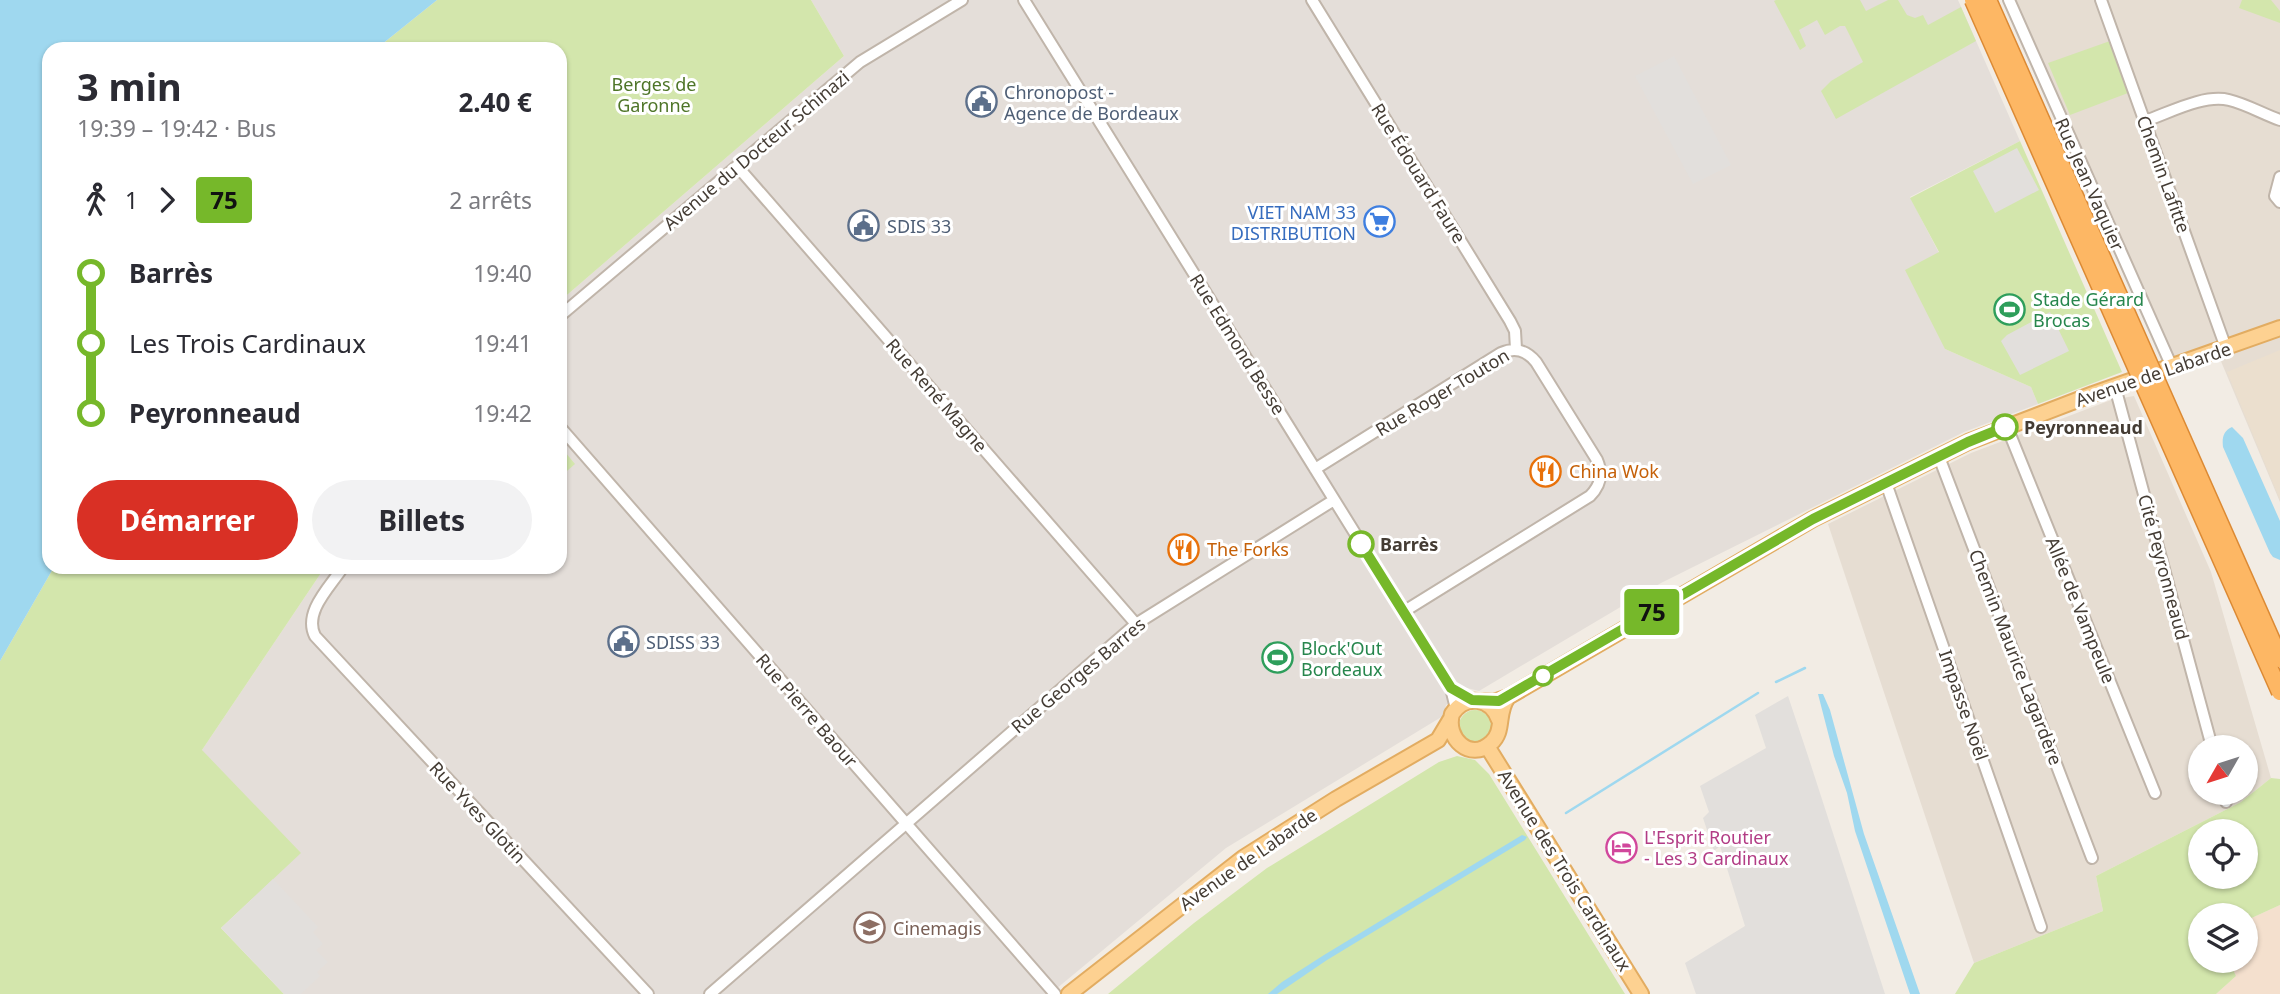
<!DOCTYPE html>
<html lang="fr">
<meta charset="utf-8">
<style>
:root{--surface:#fff;--page:#f2f2f3;--text:#2b2b33;--muted:#7c7c81;--accent:#d93025}
body{margin:0;font-family:"Noto Sans",sans-serif;background:var(--page);color:var(--text);height:100vh;display:flex;flex-direction:column;font-size:26px;white-space:nowrap}
*{box-sizing:border-box;margin:0}
p{font-size:23px;color:var(--muted)}
.icon{flex:none;width:38px;height:38px;fill:none;stroke:currentColor;stroke-width:2;stroke-linecap:round;stroke-linejoin:round}
.map{position:relative;flex:1;overflow:hidden}
.sheet{position:absolute;left:42px;top:42px;width:525px;height:532px;display:flex;flex-direction:column;background:var(--surface);border-radius:21px;box-shadow:0 2px 5px #0004}
.sheet>*{flex:none}
.badge{padding:0 14px;border-radius:5px;font-size:24px;line-height:46px}
.needle{width:46px;rotate:231deg}
.buttons{position:absolute;left:2188px;top:735px;display:grid;gap:14px}
.buttons a{display:grid;place-items:center;width:70px;height:70px;border-radius:50%;background:var(--surface);box-shadow:0 2px 5px #0004;font-size:35px}
.map>.badge{position:absolute;translate:-50% -50%;box-shadow:0 0 0 4px #fff}
.legs{display:flex;align-items:center;gap:10px;height:77px;padding:0 35px;font-size:23px}
.legs p{margin-inline-start:auto}
.headline{display:flex;align-items:center;justify-content:space-between;height:119px;padding:0 35px}
h1{font-size:38px;font-weight:700;line-height:52px}
.button{display:flex;gap:14px;margin-top:auto;padding:14px 35px}
.button a{flex:1;height:80px;border-radius:42px;background:var(--accent);color:#fff;font-size:28px;font-weight:700;line-height:80px;text-align:center}
.button a+a{background:var(--page);color:var(--text)}
ul{padding:0 35px;list-style:none}
li{display:flex;align-items:center;gap:24px;height:70px;font-size:26px}
li i{display:grid;place-items:center;width:10px;height:100%;margin:0 9px;background:currentColor}
li i::after{content:'';width:18px;height:18px;margin:-9px;border:5px solid;border-radius:50%;background:var(--surface)}
li p{margin-inline-start:auto}
li:first-child i{background:linear-gradient(#0000 50%,currentColor 0)}
li:last-child i{background:linear-gradient(currentColor 50%,#0000 0)}
.map>svg:first-child{display:block}
.residential{fill:#e6ddd2;fill-rule:evenodd}
.commercial{fill:#f4e0ce}
.industrial{fill:#e4ded9}
.education{fill:#ebdfce}
.green{fill:#d3e6ac;fill-rule:evenodd}
.parking{fill:#e2dfdc}
.water{fill:#9fd8ef}
.lines{fill:none;stroke-linecap:round;stroke-linejoin:round}
.stream{stroke:#9fd8ef;stroke-width:2.5}
.minor-casing{stroke:#c0b5aa;stroke-width:14}
.major-casing{stroke:#e2ac61;stroke-width:18}
.minor{stroke:#fff;stroke-width:10}
.major{stroke:#fdd191;stroke-width:14}
.highway-bridge-casing{stroke:#dc8a34;stroke-width:19;stroke-linecap:butt}
.highway-bridge{stroke:#fdb764;stroke-width:16}
.line-1-casing{stroke:#fff;stroke-width:16}
.line-1{stroke:#76b82a;stroke-width:10}
.stop-1-dot{fill:#fff;stroke:#76b82a;stroke-width:3.5}
.labels{text-anchor:middle;dominant-baseline:central;stroke-width:6;stroke-linejoin:round;paint-order:stroke}
.park-label{font-size:18px;fill:#4e7528;stroke:#fff}
.service-label{font-size:18px;fill:#4e5e75;stroke:#fff;text-anchor:start}
.street-label{font-size:18px;fill:#443c34;stroke:#fff}
.shop-label{font-size:18px;fill:#366cbe;stroke:#fff;text-anchor:end}
.leisure-label{font-size:18px;fill:#27864d;stroke:#fff;text-anchor:start}
.stop-label{font-size:18px;font-weight:bold;fill:#443c34;stroke:#fff;text-anchor:start}
.food-label{font-size:18px;fill:#c56008;stroke:#fff;text-anchor:start}
.hotel-label{font-size:18px;fill:#b23c85;stroke:#fff;text-anchor:start}
.education-label{font-size:18px;fill:#785e54;stroke:#fff;text-anchor:start}
</style>
<div class="map">
<svg width="2280" height="994" viewBox="0 0 2280 994">
<rect width="100%" height="100%" fill="#f2ece4"/>
<path class="residential" d="M2005,0H2280V502L2215,347L2172,367Z
M2134,396L2211,572L2271,778L2241,802L2096,876L2103,911L1974,963L1828,524L1971,453L2111,400ZM2200,747H2245V793H2200Z"/>
<path class="commercial" d="M2280,905V994H2216L2236,976L2229,961H2245V921Z"/>
<path class="industrial" d="M811,0H1958L2020,141L1910,197L1939,253L1945,349L2031,387L2038,404L1964,432L1661,583L1479,691L1467,688L1446,705L1443,716L1226,848L1050,994H284L202,750L325,567H560V301L844,56Z"/>
<path class="education" d="M2280,350V500L2227,372Z"/>
<path class="green" d="M437,0H811L844,56L560,301V49H376Z
M1776,0H1860L1866,11L1888,0H1898L1907,15L1915,18L1923,15L1928,25L1961,7L1976,41L1836,119L1821,91L1831,81L1863,62L1845,26H1840L1825,35L1817,20L1799,30L1806,46L1800,50L1774,1Z
M2242,0H2271L2280,11V23L2239,8Z
M2110,41L2128,93L2070,115L2048,63Z
M2020,141L2122,372L2038,404L2031,387L1945,349L1905,270L1939,252L1910,198Z
M560,446L575,464L560,477Z
M54,567H325L202,750L301,853L221,928L284,994H0V661Z
M1459 726a16 16 0 1 1 32 0a16 16 0 1 1-32 0Z
M1457,756L1475,760L1489,774L1625,994H1108L1194,923L1267,868L1439,762Z
M2271,778L2280,779V905L2245,921V915H2200V961H2229L2236,976L2216,994H1955L1974,963L2103,911L2096,876L2241,802ZM2200,831H2245V877H2200Z"/>
<path class="parking" d="M1674,56L1731,165L1693,184L1635,76Z
M2017,148L2039,190L1995,213L1973,171Z
M2050,312L2069,351L2020,375L2001,341L2007,335Z
M1788,696L1808,756L1885,994H1696L1685,963L1745,926L1720,846L1714,851L1703,818L1709,812L1700,786L1766,748L1755,715Z
M273,879L318,927L313,932L323,944L316,950L328,962L317,972L320,976L301,994H284L221,928Z"/>
<path class="water" d="M0,0H437L376,49H49V567H54L0,661Z
M2232,427L2243,438L2280,521V560L2273,557L2270,553L2223,447C2222,438 2223,431 2232,427Z
M1818,694H1823L1830,710L1864,834L1920,994H1910L1855,831L1847,793L1834,756Z
M1522,835L1527,837L1525,840L1327,960L1277,994H1268L1282,982L1324,955Z"/>
<g class="lines">
<path class="stream" d="M1776,682L1805,668
M1566,813L1758,693"/>
<defs>
<path id="minor" d="M1024,0L1451,688L1456,709
M1312,0L1510,321L1515,331L1516,349
M2009,0L2172,367
M2101,0L2226,348
M2145,121C2169,113 2203,94 2229,100C2246,104 2263,114 2280,120
M737,166L1136,624
M2280,177L2275,196L2280,202
M560,316L860,62L962,0
M2115,387L2212,747
M560,427L1055,994
M2007,427L2155,793
M1939,457L2092,858
M1315,469L1501,353C1515,347 1526,350 1536,362L1597,460C1603,474 1601,485 1590,496L1403,612
M1886,483L2041,927
M343,567C330,587 303,612 315,636L648,994
M2224,793L2226,802
M710,994L1136,624L1334,500"/>
<path id="major" d="M1484,701L1494,702L1508,697L1813,519L1968,442L2093,394L2280,328
M1499,720C1491,697 1465,694 1452,714C1445,738 1470,762 1491,743C1505,731 1496,713 1508,697
M1487,746L1641,994
M1069,994L1243,858L1336,799L1438,740L1450,720"/>
</defs>
<use href="#minor" class="minor-casing"/>
<use href="#major" class="major-casing"/>
<use href="#minor" class="minor"/>
<use href="#major" class="major"/>
<defs>
<path id="highway-bridge" d="M1973,0L2280,692
M1988,0L2280,659"/>
</defs>
<use href="#highway-bridge" class="highway-bridge-casing"/>
<use href="#highway-bridge" class="highway-bridge"/>
</g>
<g class="lines">
<defs>
<path id="line-1" d="M1361,544L1451,688L1472,700L1499,701L1813,519L1968,442L2005,427"/>
</defs>
<use href="#line-1" class="line-1-casing"/>
<use href="#line-1" class="line-1"/>
</g>
<defs>
<symbol id="civic-ring" viewBox="-11 -11 22 22"><circle r="9.5" fill="#fff" stroke="#5c6f8a" stroke-width="1.5"/><path d="M-.6-6.5H3V-4.5H.6V-3L4-1V1h2V6H-6V1h2V-1L-.6-3ZM-1.2 2.5V6h2.4V2.5Z" fill="#5c6f8a"/></symbol>
<symbol id="supermarket-ring" viewBox="-11 -11 22 22"><circle r="9.5" fill="#fff" stroke="#3f7fe0" stroke-width="1.5"/><path d="M-6-5.5h2.5l.6 2H6L4.5 2H-2.5L-4.4-4H-6ZM-1.5 3.2a1.3 1.3 0 1 0 .1 0ZM3 3.2a1.3 1.3 0 1 0 .1 0Z" fill="#3f7fe0"/></symbol>
<symbol id="stadium-ring" viewBox="-11 -11 22 22"><circle r="9.5" fill="#fff" stroke="#2e9e5b" stroke-width="1.5"/><path d="M0-5a6.5 5 0 1 0 0 10a6.5 5 0 1 0 0-10ZM-3.5-1.8h7v3.6h-7Z" fill="#2e9e5b"/></symbol>
<symbol id="restaurant-ring" viewBox="-11 -11 22 22"><circle r="9.5" fill="#fff" stroke="#e8710a" stroke-width="1.5"/><path d="M-5-6h1v4h1v-4h1v4h1v-4h1v5L-1.5 .5V6h-2V.5L-5-1ZM5-6V6H3V1.5H1.5Q1.5-4 5-6Z" fill="#e8710a"/></symbol>
<symbol id="hotel-ring" viewBox="-11 -11 22 22"><circle r="9.5" fill="#fff" stroke="#d1479c" stroke-width="1.5"/><path d="M-6-4.5h1.5V1H6V5H4.5V3h-9V5H-6ZM-4 0a1.8 1.8 0 1 1 3.6 0ZM.5 0V-2.5h3Q6-2.5 6 0Z" fill="#d1479c"/></symbol>
<symbol id="university-ring" viewBox="-11 -11 22 22"><circle r="9.5" fill="#fff" stroke="#8d6e63" stroke-width="1.5"/><path d="M0-5L7-2L0 1L-7-2ZM-4 1L0 2.5L4 1V4Q0 6-4 4Z" fill="#8d6e63"/></symbol>
</defs>
<g fill-rule="evenodd">
<use href="#civic-ring" x="964" y="84" width="35" height="35"/>
<use href="#supermarket-ring" x="1362" y="204" width="35" height="35"/>
<use href="#civic-ring" x="846" y="208" width="35" height="35"/>
<use href="#stadium-ring" x="1992" y="292" width="35" height="35"/>
<use href="#restaurant-ring" x="1528" y="454" width="35" height="35"/>
<use href="#restaurant-ring" x="1166" y="532" width="35" height="35"/>
<use href="#civic-ring" x="606" y="624" width="35" height="35"/>
<use href="#stadium-ring" x="1260" y="640" width="35" height="35"/>
<use href="#hotel-ring" x="1604" y="830" width="35" height="35"/>
<use href="#university-ring" x="852" y="910" width="35" height="35"/>
</g>
<g class="stop-1-dot">
<circle cx="2005" cy="427" r="12"/>
<circle cx="1361" cy="544" r="12"/>
<circle cx="1543" cy="676" r="9"/>
</g>
<g class="labels">
<g class="park-label">
<text x="654" y="84">Berges de<tspan x="654" dy="21">Garonne</tspan></text>
</g>
<g class="service-label">
<text x="1004" y="92">Chronopost -<tspan x="1004" dy="21">Agence de Bordeaux</tspan></text>
<text x="887" y="226">SDIS 33</text>
<text x="646" y="642">SDISS 33</text>
</g>
<g class="street-label">
<text transform="translate(756 150) rotate(-40)">Avenue du Docteur Schinazi</text>
<text transform="translate(1419 173) rotate(58)">Rue Édouard Faure</text>
<text transform="translate(2164 174) rotate(70)">Chemin Lafitte</text>
<text transform="translate(2090 184) rotate(66)">Rue Jean Vaquier</text>
<text transform="translate(1238 344) rotate(58)">Rue Edmond Besse</text>
<text transform="translate(2153 374) rotate(-19)">Avenue de Labarde</text>
<text transform="translate(1442 392) rotate(-31)">Rue Roger Touton</text>
<text transform="translate(937 395) rotate(49)">Rue René Magne</text>
<text transform="translate(2164 567) rotate(75)">Cité Peyronneaud</text>
<text transform="translate(2081 610) rotate(68)">Allée de Vampeule</text>
<text transform="translate(2016 657) rotate(69)">Chemin Maurice Lagardère</text>
<text transform="translate(1078 675) rotate(-40)">Rue Georges Barres</text>
<text transform="translate(1964 705) rotate(71)">Impasse Noël</text>
<text transform="translate(807 710) rotate(49)">Rue Pierre Baour</text>
<text transform="translate(478 812) rotate(47)">Rue Yves Glotin</text>
<text transform="translate(1248 859) rotate(-35)">Avenue de Labarde</text>
<text transform="translate(1565 870) rotate(58)">Avenue des Trois Cardinaux</text>
</g>
<g class="shop-label">
<text x="1356" y="212">VIET NAM 33<tspan x="1356" dy="21">DISTRIBUTION</tspan></text>
</g>
<g class="leisure-label">
<text x="2033" y="299">Stade Gérard<tspan x="2033" dy="21">Brocas</tspan></text>
<text x="1301" y="648">Block'Out<tspan x="1301" dy="21">Bordeaux</tspan></text>
</g>
<g class="stop-label">
<text x="2024" y="427">Peyronneaud</text>
<text x="1380" y="544">Barrès</text>
</g>
<g class="food-label">
<text x="1569" y="471">China Wok</text>
<text x="1207" y="549">The Forks</text>
</g>
<g class="hotel-label">
<text x="1644" y="837">L'Esprit Routier<tspan x="1644" dy="21">- Les 3 Cardinaux</tspan></text>
</g>
<g class="education-label">
<text x="893" y="928">Cinemagis</text>
</g>
</g>
</svg>
<div class="buttons">
<a><svg class="needle" viewBox="-14 -14 28 28"><path d="M0-13l5 13h-10z" fill="#e53935"/><path d="M0 13l5-13h-10z" fill="#7c7c81"/></svg></a>
<a><svg class="icon" aria-label="locate" viewBox="0 0 24 24"><circle cx="12" cy="12" r="6"/><path d="M12 2v4M12 18v4M2 12h4M18 12h4"/></svg></a>
<a><svg class="icon" aria-label="layers" viewBox="0 0 24 24"><path d="M12 4l9 5-9 5-9-5zM3 14l9 5 9-5"/></svg></a>
</div>
<b class="badge" style="left:1652px;top:612px;background:#76b82a;color:#111">75</b>
<section class="sheet">
<div class="headline"><div><h1>3 min</h1><p>19:39 – 19:42 · Bus</p></div><b>2.40 €</b></div>
<div class="legs"><svg class="icon" aria-label="walk" viewBox="0 0 24 24"><circle cx="13" cy="4" r="2"/><path d="M13 8l-2 6 4 7M11 14l-3 7M7 12l3-4h3l4 4"/></svg>1<svg class="icon" aria-label="forward" viewBox="0 0 24 24"><path d="M9 5l7 7-7 7"/></svg><b class="badge" style="background:#76b82a;color:#111">75</b><p>2 arrêts</p></div>
<ul>
<li><i style="color:#76b82a"></i><b>Barrès</b><p>19:40</p></li>
<li><i style="color:#76b82a"></i><span>Les Trois Cardinaux</span><p>19:41</p></li>
<li><i style="color:#76b82a"></i><b>Peyronneaud</b><p>19:42</p></li>
</ul>
<div class="button"><a>Démarrer</a><a>Billets</a></div>
</section>
</div>
